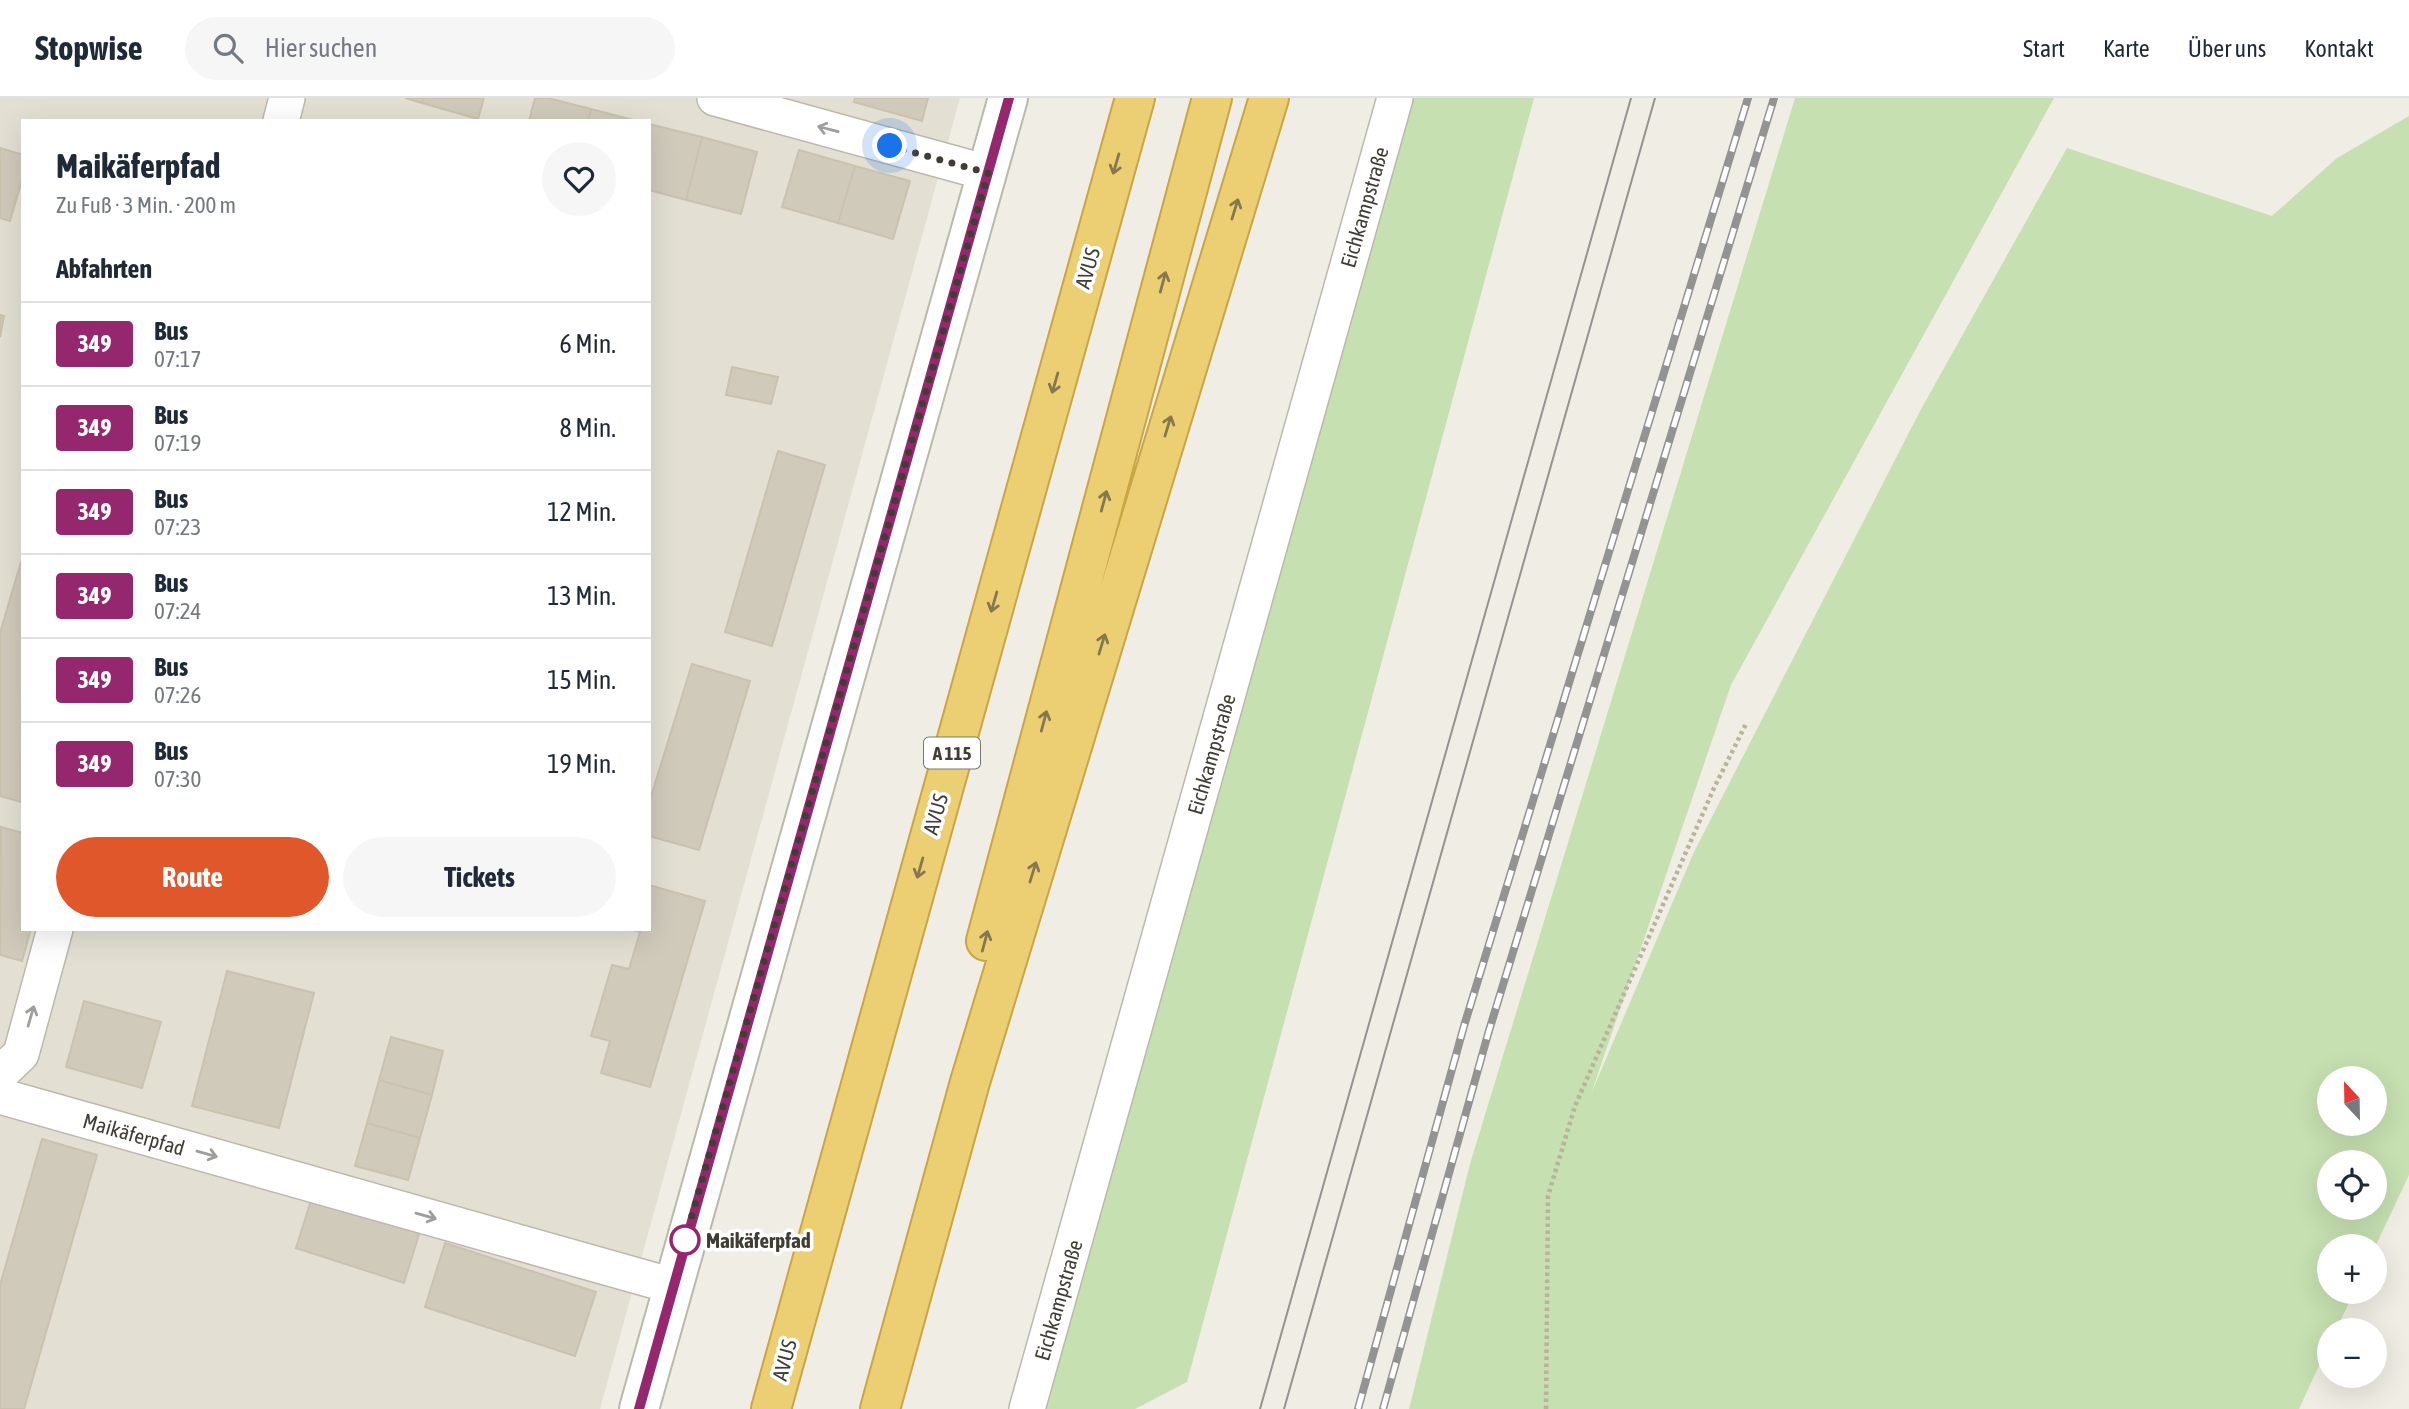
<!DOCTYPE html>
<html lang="de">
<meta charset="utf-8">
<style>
:root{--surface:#fff;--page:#f6f6f7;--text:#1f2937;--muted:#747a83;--line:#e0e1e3;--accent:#e0572b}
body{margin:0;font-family:"Asap Condensed",sans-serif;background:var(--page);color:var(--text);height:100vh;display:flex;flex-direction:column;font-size:26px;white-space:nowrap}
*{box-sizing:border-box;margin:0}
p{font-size:23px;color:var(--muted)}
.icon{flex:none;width:38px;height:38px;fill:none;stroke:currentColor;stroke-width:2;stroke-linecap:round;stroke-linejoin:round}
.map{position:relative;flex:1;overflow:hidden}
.details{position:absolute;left:21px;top:21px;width:630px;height:812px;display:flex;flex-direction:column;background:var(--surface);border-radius:0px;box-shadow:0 7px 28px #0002}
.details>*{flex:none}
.badge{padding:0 14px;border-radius:5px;font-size:24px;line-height:46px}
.needle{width:46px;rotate:338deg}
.buttons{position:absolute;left:2317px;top:968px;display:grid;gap:14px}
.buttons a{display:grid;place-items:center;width:70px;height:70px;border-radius:50%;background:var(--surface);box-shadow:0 7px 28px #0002;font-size:35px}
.you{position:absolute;width:35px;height:35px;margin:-18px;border:5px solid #fff;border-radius:50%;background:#1a73e8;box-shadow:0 0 0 10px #1a73e833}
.map>.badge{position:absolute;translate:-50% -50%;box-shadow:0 0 0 4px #fff}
h2{padding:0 35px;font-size:26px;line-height:63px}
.round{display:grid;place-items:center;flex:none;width:74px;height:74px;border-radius:37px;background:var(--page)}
.headline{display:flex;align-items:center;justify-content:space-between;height:119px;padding:0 35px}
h1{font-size:33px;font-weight:700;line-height:52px}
.primary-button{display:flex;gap:14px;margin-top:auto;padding:14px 35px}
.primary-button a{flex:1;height:80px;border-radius:42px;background:var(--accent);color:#fff;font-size:28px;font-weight:700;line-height:80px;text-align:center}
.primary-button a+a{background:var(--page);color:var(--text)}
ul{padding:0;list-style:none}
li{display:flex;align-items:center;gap:21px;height:84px;padding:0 35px;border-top:2px solid var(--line)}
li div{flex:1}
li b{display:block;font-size:26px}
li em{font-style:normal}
li .badge{min-width:77px;font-weight:700;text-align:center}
header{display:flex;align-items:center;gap:42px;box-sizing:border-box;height:98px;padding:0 35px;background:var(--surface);border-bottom:2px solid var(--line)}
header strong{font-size:33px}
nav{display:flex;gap:38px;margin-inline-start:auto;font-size:24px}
.search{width:490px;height:63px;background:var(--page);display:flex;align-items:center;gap:18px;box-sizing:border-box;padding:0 24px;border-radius:38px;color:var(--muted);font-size:26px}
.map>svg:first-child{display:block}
.residential{fill:#e3e0d3;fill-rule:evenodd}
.green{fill:#c6e0b1;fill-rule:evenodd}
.building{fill:#d0cabb;stroke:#cac2af;stroke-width:2}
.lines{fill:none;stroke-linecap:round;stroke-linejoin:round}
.minor-casing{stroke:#bdb8ab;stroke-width:38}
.tertiary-casing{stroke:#bdb8ab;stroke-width:42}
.motorway-casing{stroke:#caa544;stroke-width:42}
.path{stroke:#bab29b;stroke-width:4.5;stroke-dasharray:3.5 3.5;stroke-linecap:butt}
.minor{stroke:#fff;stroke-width:35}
.tertiary{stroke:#fff;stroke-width:38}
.motorway{stroke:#eccf73;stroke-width:38}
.tram{stroke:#939393;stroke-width:2}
.rail-casing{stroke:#939393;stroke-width:8}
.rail{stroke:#fff;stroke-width:5;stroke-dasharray:16;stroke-linecap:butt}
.oneway{stroke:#a09e9a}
.oneway2{stroke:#85774e}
.line-casing{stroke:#fff;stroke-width:16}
.line{stroke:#95276e;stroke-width:10}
.walk{stroke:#413d35;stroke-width:7;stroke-dasharray:0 12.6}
.stop-dot{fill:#fff;stroke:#95276e;stroke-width:3.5}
.labels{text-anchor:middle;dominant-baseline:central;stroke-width:7;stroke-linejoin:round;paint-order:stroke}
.shield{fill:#fff;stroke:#7a7772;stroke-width:2}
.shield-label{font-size:19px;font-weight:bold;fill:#413d35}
.street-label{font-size:21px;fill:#413d35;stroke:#fff}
.stop-label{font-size:21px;font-weight:bold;fill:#413d35;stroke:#fff;text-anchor:start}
</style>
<header>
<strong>Stopwise</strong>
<div class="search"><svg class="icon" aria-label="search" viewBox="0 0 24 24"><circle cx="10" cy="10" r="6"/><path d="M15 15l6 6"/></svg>Hier suchen</div>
<nav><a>Start</a><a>Karte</a><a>Über uns</a><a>Kontakt</a></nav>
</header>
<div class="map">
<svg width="2409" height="1311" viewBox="0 0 2409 1311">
<rect width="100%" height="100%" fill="#f0ede4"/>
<path class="residential" d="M0,0H960L600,1311H0ZM23,23H649V831H23Z"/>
<path class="green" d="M1408,0H1534L1187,1284L1135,1311H1043Z
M1795,0H2054L1731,587L1591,996L1694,754L1920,313L2067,50L2272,118L2337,60L2409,18V1077L2375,1149L2329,1148V1194H2354L2336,1232H2329V1246L2299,1311H1409L1470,1066ZM2329,980H2375V1026H2329ZM2329,1064H2375V1110H2329Z"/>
<path class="building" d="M405,0H424L422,5Z
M424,0H484L478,21L422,5Z
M535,0H548L591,11L588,23H529Z
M855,0H928L922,23L854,4Z
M591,11L637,23H588Z
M649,26L702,39L686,102L649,92Z
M702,39L757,54L741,116L686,102Z
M0,50L23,57V78L10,123L0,120Z
M799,52L855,68L838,125L782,109Z
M855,68L910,83L893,141L838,125Z
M0,217L4,218L0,239Z
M732,269L778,279L771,306L726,297Z
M778,353L825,367L772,548L725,534Z
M21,464L23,465L21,704L0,698V535Z
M692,566L750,583L699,752L649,738V705Z
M1,729L23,735V831H31L22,863L0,857Z
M649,787L705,803L650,989L601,975L610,943L591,938L612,867L629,871L640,834L629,831H649Z
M227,873L314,895L279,1030L192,1008Z
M84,903L161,924L142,990L66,969Z
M391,939L443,953L432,997L379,982Z
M379,982L432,997L420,1040L367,1025Z
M367,1025L420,1040L408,1082L355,1068Z
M42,1041L97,1057L24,1311H0V1187Z
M312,1099L420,1133L404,1185L296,1150Z
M445,1145L596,1194L575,1258L425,1209Z"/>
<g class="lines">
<defs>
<path id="minor" d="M715,0L988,75
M281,23L287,0
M0,976L21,956L55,831
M0,998L673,1188
M1027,1311L1395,0"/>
<path id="tertiary" d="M639,1311L1008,0"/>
<path id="motorway" d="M986,843L1212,0
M771,1311L1135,0
M880,1311L970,984L1269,0"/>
</defs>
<use href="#minor" class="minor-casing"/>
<use href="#tertiary" class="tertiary-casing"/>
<use href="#motorway" class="motorway-casing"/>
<path class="path" d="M1546,1311L1548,1098L1575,1008L1714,690L1747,624"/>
<use href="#minor" class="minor"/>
<use href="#tertiary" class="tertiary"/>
<use href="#motorway" class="motorway"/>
<path class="tram" d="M1260,1311L1631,0
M1284,1311L1655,0"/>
<defs>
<path id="rail" d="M1358,1311L1464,928L1748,0
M1383,1311L1488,936L1774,0"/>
</defs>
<use href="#rail" class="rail-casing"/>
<use href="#rail" class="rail"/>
</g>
<defs><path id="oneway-shaft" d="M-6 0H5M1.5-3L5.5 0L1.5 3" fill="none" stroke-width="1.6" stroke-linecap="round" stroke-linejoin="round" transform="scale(1.75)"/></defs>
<g class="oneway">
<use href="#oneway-shaft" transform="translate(828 31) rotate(-165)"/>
<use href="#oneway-shaft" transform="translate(31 918) rotate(-74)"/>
<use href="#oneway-shaft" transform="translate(207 1056) rotate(16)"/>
<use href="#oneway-shaft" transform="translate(426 1118) rotate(16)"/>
</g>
<g class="oneway2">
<use href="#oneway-shaft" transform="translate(1116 66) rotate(106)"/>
<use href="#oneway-shaft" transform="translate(1235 111) rotate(-73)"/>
<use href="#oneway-shaft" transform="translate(1163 184) rotate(-75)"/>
<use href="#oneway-shaft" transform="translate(1055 285) rotate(106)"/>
<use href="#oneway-shaft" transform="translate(1168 328) rotate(-73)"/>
<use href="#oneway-shaft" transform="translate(1104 403) rotate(-75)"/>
<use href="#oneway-shaft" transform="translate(994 504) rotate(106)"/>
<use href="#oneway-shaft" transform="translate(1102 546) rotate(-73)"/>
<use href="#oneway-shaft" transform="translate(1044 623) rotate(-75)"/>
<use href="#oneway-shaft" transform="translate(920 770) rotate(106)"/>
<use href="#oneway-shaft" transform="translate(1033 774) rotate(-73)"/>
<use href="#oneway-shaft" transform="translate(985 843) rotate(-75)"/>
</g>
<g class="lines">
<defs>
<path id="line" d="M639,1311L1009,0"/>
</defs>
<use href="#line" class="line-casing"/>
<use href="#line" class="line"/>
<path class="walk" d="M685,1142L988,75L890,48"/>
</g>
<circle class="stop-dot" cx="685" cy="1142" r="14"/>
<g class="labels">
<rect class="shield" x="924" y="639.5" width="56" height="31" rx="5"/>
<g class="shield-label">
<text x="952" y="655">A 115</text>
</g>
<g class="street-label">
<text transform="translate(1364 109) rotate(-74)">Eichkampstraße</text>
<text transform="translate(1087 170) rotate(-74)">AVUS</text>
<text transform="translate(1211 656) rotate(-74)">Eichkampstraße</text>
<text transform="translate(935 716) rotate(-74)">AVUS</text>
<text transform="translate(134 1036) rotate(16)">Maikäferpfad</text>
<text transform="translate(1058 1202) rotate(-74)">Eichkampstraße</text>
<text transform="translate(784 1262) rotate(-75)">AVUS</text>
</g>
<g class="stop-label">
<text x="706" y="1142">Maikäferpfad</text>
</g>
</g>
</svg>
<div class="buttons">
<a><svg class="needle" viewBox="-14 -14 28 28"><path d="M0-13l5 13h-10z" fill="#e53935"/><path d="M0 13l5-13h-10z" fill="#747a83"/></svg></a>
<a><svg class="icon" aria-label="locate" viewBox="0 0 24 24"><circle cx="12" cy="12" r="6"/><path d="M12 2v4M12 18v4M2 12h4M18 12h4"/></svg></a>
<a>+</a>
<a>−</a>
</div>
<div class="you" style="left:890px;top:48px"></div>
<section class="details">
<div class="headline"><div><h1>Maikäferpfad</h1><p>Zu Fuß · 3 Min. · 200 m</p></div><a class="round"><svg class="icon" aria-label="heart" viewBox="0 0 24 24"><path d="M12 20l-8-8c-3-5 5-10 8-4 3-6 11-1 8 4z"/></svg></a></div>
<h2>Abfahrten</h2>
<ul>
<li><span class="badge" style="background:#95276e;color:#fff">349</span><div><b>Bus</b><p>07:17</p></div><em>6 Min.</em></li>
<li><span class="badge" style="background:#95276e;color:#fff">349</span><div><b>Bus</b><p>07:19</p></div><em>8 Min.</em></li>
<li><span class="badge" style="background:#95276e;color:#fff">349</span><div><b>Bus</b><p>07:23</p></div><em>12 Min.</em></li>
<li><span class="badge" style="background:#95276e;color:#fff">349</span><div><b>Bus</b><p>07:24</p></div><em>13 Min.</em></li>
<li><span class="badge" style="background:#95276e;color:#fff">349</span><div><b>Bus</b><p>07:26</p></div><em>15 Min.</em></li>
<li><span class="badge" style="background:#95276e;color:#fff">349</span><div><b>Bus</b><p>07:30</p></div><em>19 Min.</em></li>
</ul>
<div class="primary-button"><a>Route</a><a>Tickets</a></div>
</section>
</div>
